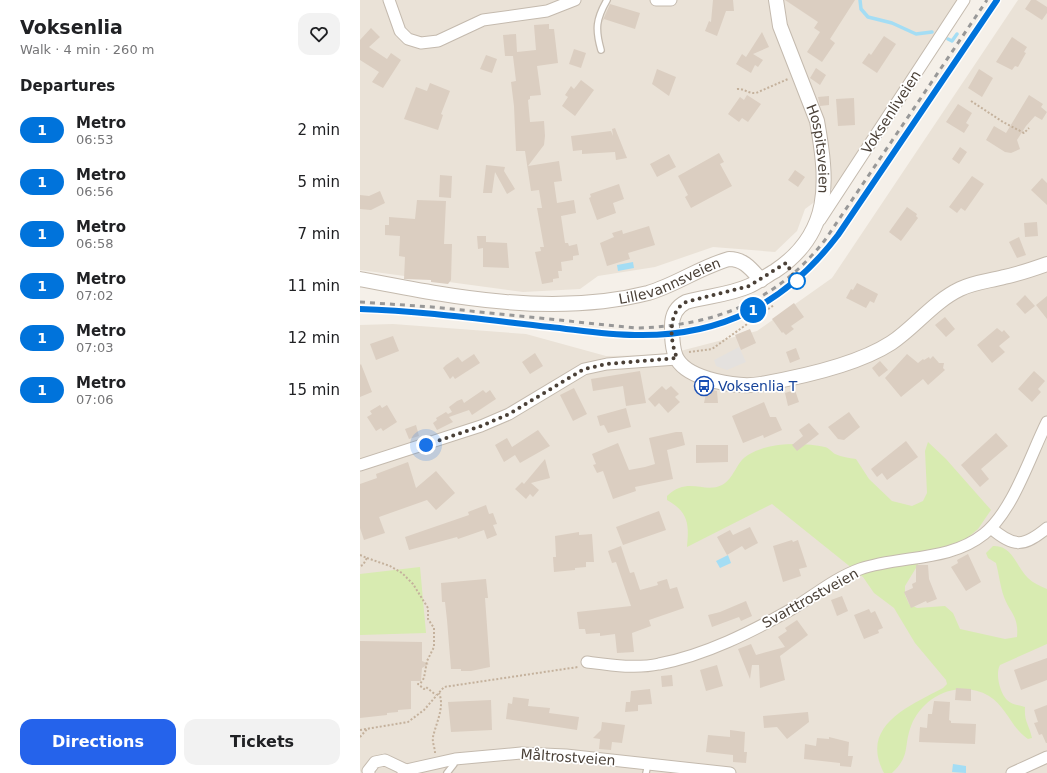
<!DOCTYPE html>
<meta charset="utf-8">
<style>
:root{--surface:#fff;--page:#f2f2f2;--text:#202124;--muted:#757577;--accent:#2563eb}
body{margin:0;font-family:"DejaVu Sans",sans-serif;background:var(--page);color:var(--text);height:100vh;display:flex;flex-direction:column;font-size:15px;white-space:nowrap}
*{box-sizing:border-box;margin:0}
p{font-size:13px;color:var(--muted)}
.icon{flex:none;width:22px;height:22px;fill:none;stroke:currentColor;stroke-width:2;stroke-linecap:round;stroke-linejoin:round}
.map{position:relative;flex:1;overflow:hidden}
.drawer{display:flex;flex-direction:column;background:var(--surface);width:360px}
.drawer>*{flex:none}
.badge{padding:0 8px;border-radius:13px;font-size:14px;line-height:26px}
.you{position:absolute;width:20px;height:20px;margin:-10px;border:3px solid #fff;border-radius:50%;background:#1a73e8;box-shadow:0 0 0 6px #1a73e833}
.map>.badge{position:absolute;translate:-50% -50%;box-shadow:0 0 0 2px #fff}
h2{padding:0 20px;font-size:15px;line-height:36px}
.round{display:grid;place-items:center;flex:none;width:42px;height:42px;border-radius:12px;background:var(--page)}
.summary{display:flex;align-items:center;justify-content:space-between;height:68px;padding:0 20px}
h1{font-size:19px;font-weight:700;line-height:30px}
.cta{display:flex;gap:8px;margin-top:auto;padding:8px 20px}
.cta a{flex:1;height:46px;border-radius:12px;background:var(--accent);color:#fff;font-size:16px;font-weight:700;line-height:46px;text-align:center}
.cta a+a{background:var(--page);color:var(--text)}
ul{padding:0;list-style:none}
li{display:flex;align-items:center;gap:12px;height:52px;padding:0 20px}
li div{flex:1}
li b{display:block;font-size:15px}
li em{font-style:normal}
li .badge{min-width:44px;font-weight:700;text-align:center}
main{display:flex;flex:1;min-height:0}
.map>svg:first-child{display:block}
.residential{fill:#eae2d7}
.green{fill:#d8ebb1}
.parking{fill:#e4e1de}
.water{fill:#a4ddf4}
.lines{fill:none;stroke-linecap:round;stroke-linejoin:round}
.stream{stroke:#a4ddf4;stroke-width:3.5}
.building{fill:#dbcec1}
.service-casing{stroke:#c4baae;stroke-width:8}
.minor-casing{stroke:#c4baae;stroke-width:13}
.tertiary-casing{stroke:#c4baae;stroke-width:16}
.path{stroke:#c4b19c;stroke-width:2;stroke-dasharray:2 2;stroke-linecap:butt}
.service{stroke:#fff;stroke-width:5.5}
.minor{stroke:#fff;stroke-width:11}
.tertiary{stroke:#fff;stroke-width:14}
.rail{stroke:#989898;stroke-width:3;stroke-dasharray:5 5;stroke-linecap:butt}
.line-casing{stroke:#fff;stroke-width:9}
.line{stroke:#0073db;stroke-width:6}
.walk{stroke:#4a4037;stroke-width:4;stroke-dasharray:0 7.2}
.stop-dot{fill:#fff;stroke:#0073db;stroke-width:2}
.labels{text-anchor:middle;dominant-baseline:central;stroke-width:3.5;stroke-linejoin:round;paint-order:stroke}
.street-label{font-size:14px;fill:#4a4037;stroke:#fff}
.transit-label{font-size:14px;fill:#164399;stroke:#fff;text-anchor:start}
</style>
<main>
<section class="drawer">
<div class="summary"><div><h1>Voksenlia</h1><p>Walk · 4 min · 260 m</p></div><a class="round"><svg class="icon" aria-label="heart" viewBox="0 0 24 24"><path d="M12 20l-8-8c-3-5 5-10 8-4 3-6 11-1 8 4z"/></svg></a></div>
<h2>Departures</h2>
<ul>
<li><span class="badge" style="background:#0073db;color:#fff">1</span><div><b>Metro</b><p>06:53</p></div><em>2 min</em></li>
<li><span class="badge" style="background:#0073db;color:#fff">1</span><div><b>Metro</b><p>06:56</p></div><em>5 min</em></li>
<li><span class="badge" style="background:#0073db;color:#fff">1</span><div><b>Metro</b><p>06:58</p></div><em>7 min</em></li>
<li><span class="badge" style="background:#0073db;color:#fff">1</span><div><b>Metro</b><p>07:02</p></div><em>11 min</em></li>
<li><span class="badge" style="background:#0073db;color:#fff">1</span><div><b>Metro</b><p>07:03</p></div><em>12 min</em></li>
<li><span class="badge" style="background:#0073db;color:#fff">1</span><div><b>Metro</b><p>07:06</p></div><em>15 min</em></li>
</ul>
<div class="cta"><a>Directions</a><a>Tickets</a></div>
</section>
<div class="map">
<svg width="687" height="773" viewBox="0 0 687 773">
<rect width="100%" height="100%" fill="#f5f0e9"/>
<path class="residential" d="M0,0H604L480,183L445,209L437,231L415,252L353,247L295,267L238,276L220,289L163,292L0,270Z
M658,0H687V773H3L0,771V325L33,324L166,334L246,356L305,355L397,331L472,278Z"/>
<path class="green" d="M568,442L586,459L631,510L618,529L606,539L570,552L562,558L545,586V595L549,604L557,608L585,606L593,613L600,629L645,639L657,637C659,616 650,613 644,597C640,586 639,574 636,563L628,558L626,553L633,546C653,545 656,567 668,578C673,583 680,586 687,589V644L640,665C635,674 640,693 647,700C652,705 659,705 665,707C664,722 669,724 672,738L668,739C652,729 646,706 629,696C600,679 563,695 551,726C543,748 551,755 532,773H524C499,726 549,706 583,688L587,684L586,680L555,643L534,608L514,593L503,577L412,504L327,547C329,525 329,512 307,500V496C328,476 344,494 362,485C374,479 376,462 388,455C408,442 442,442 465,447C469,448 472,452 475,454C482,457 489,458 496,459L509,479L532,501L552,506L563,501L567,493L565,451Z
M60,567L66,633L0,635V574Z"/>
<path class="parking" d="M379,347L386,362L367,370L356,366L354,360Z"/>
<path class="water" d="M273,262L274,268L258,271L257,265Z
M368,555L371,563L360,568L356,561Z
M593,764L606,766V773L592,772Z"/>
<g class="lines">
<path class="stream" d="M500,0L501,9L508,17L532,23L556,34L572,32
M588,39L592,41L597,34"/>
</g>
<path class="building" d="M353,0H373L374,11H366L357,36L345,31L349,21L351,22Z
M425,0H495L470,39L475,43L462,62L447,52L460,32L454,28L458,22Z
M671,0H676L687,7V13L682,20L665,9Z
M250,4L280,13L275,29L244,19L242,22Z
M189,24V29H194L198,63L177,66L181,95L170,96V99L168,100L170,122L184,121L185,136L184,145L168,166L199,161L202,181L194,182L197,203L214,200L216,213L201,216L205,243H208L209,246L217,244L219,255L213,256V260L201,262L202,271H198L199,278L193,279V282L182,284L175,252L181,251L180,247H184L177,208H182L179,190L171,191L165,151H156L154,106L151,82L156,81L153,56H145L143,35L156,34L157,52L176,50L174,25Z
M11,28L20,37L9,47L27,59L31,53L41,60L23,88L12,82L19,72L0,60V40Z
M402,32L409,47L393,54L403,60L398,67L395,65L391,73L376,64L382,54L386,57Z
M524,36L536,44L517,73L502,63L509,53L511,55Z
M652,37L667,47L664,52L666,53L658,67L655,66L652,70L636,62Z
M214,49L226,53L221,68L209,64Z
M126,55L137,59L132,73L120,69Z
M456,68L466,75L460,85L450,78Z
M297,69L316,77L309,96L292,84Z
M619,69L633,78L622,97L608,88Z
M221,80L234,90L215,116L202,106L208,97L205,95L211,86L214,89Z
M70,83L90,91L81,114L83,115L78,130L44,119L56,87L67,91Z
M387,95L401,104L388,122L382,118L379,122L368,114L380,97L384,100Z
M669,95L683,104L681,107L687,112L682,120L675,116L666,126L657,140L660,149L651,153L645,152L626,140L634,126L646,133Z
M469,96V105L460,106L458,97Z
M494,98L495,125L478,126L476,99Z
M598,104L612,113L606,123L609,125L604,133L586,122Z
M255,128L267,158L256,160L255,152L222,154V150L213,151L211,136L251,131L253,136L252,129Z
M600,147L607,152L599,164L592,159Z
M359,153L364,162L360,164L372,186L331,208L325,197L328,195L318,176Z
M309,154L316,167L297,177L290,164Z
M126,165L145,167L144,171L155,189L147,194L135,172L132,193H123Z
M435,170L445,177L438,187L428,180Z
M80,175L92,176L91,198L79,197Z
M612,176L624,184L605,211L601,208L597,213L589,207Z
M682,178L687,183V205L671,190Z
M259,184L264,199L253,203L256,213L237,220L229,198L231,197L230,194Z
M20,191L25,203L11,210L0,209V195L9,196Z
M57,200L86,201L84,244H92L91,280L88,284L71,282V280L44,279L45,257L39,256L40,236L25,235V225H29V217L55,219Z
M547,207L557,214L556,216L558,218L541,241L529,232Z
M677,222L678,236L665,237L664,223Z
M289,226L295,245L268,253L270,259L247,266L240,243L254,237L252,233L262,230L263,234Z
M117,236H126V242L147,243L149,268L123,267V248L118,249Z
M659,237L666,255L657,258L649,242Z
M497,283L518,294L514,303L510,301L506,308L486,298L491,289L493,290Z
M665,295L675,306L665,314L656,304Z
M687,296V319L676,305Z
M434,303L444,317L431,326L434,329L426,335L423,332L422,333L412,319Z
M585,317L595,329L586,337L575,325Z
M637,328L642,332L644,330L650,337L639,346L645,352L632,363L617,345Z
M390,329L396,343L381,350L375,335Z
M33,336L39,351L16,360L10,344Z
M436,348L440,359L430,363L426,352Z
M175,353L183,366L170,374L162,362Z
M114,354L120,363L95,379L93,376L90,379L83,368L86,365L98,357L102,362Z
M547,354L558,363L563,359L564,360L569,357L570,359L573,356L579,363H584L583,368L585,370L568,385L563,379L541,397L525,378Z
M520,361L528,370L519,377L512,368Z
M1,364L12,392L0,397V365Z
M280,371L286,403L266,406L263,386L233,391L231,379Z
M674,371L685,381L678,389L681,392L672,402L658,389Z
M302,386L306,390L311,386L319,394L315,397L320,402L308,413L299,403L295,407L288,399Z
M214,388L227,414L213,421L200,395Z
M347,389L357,391L358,403H344Z
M123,390L126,393L130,390L136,399L112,415L109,410L89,417L93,422L77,430L73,423L77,420L76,418L86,412L88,414L92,412L89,407L97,401L102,399L104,403Z
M435,390L439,402L428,406L425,393Z
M404,402L410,417H416L422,430L404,438L403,435L383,443L372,416Z
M20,405L22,408L27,405L37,422L23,431L21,428L16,431L7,417L12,414L10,411Z
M266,408L271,427L248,433L244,425L240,426L237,416Z
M489,412L500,427L484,440L478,439L468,427Z
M449,423L459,434L437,451L432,445L443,436L439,430Z
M56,425L59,436L49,439L45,429Z
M178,430L190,446L160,463L155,455L144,462L135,445L147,438L152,447Z
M316,432H322L325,445L307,450L313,479L275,487L276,491L253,499L243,471L237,473L233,465L236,464L232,454L258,443L269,470L285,467L295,464L289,438Z
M636,433L648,446L621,469L629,479L620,487L601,465Z
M546,441L558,457L527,480L522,473L517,477L511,469Z
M336,445H368V462L336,463Z
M185,459L190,478L171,483L179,490L173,497L170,494L166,499L155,489L162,482L164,484Z
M48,462L56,488L76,471L95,493L76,510L67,500L19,517L25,533L4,540L0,528V484L17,478L16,474Z
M126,505L129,514L133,513L137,524L133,525L137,535L127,539L124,530L98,539L97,537L49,550L45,537L109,515L108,512Z
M299,511L306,530L263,545L256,527Z
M390,527L398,543L385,550L382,546L367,555L357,537L370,530L373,535Z
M219,532V535L232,534L234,562H226V567L215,568V570L194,572L193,557H196L195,536Z
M432,540L433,542L438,540L447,567L439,569L441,576L423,582L413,546Z
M261,546L270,573L274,572L280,590L298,585L297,582L307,579L310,589L317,587L324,608L289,620L291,626L272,633L274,652L257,653L255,634L240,636V633L226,634L225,629H219L217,612L271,606L256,562L252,563L248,551Z
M608,554L621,582L606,591L591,567L598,563L597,560Z
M556,565H568L569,579L577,599L567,603L566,601L551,608L544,592L553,588L552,584L556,582Z
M126,579L128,598H125L130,667L111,671H101V669H91L87,620L85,602H82L81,583Z
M482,596L488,611L477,616L471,600Z
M386,601L392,616L381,621L379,617L352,627L348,615L360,612Z
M509,609L511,613L515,611L523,628L518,630L519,633L504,639L494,615Z
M437,620L448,635L420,656L425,680L400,688L399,665H392L390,679L378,649L391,644L396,655L425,647L418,637L427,631L425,628Z
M0,641L62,642V661L69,664L62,668L61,681H51V709L38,710V712L27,713V715L0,718Z
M687,658V680L661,690L654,670Z
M357,665L363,686L346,691L340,670Z
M312,675L313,686L302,687L301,676Z
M596,688L611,689V701L595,700Z
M290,689L292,704L278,705V711L265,712L266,702H270L271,691Z
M153,697L169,699L168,706L190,708L189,713L219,717L217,730L146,719L148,703L152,704Z
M131,700L132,730L91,732L88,702Z
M574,701L590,702L589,720L591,721V723L616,724L615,744L559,742L560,727L567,728L568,714H572Z
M687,705V743H686L682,734L679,735L674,723L678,722L674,710Z
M448,712L449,722L427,739L417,727L404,728L403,716Z
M242,722L265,725L262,743L252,742L251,750L239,749L240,739L233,738L241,730Z
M370,730L385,732L384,752H387L386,763L373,762V755L346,752L348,735L370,737Z
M469,737L489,742L488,756H493L491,767L480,766V763L444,759L445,744L456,746L457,738L469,739Z"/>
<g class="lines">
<defs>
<path id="service" d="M241,50C235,29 236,19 247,0
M87,773L94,764L95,759
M286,773L288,764"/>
<path id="minor" d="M29,0L40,31L48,39L61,43L78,41L123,20L187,11L215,0
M296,0H311
M460,220L604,0
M0,465L121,426L149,414L224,369L247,364L317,359
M631,528C654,548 664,547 687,528
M227,662C250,665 276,669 299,664C346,655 391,632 432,609C455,595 475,578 500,569C541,555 589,562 624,534C653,511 670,456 687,422
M9,773L8,771L15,762L25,760L46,770
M43,773L46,770L95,759L161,753L206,755L370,773
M652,773L687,757"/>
<g id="tertiary">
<path id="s1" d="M416,0L420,26L457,121C468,182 472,233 415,271C406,276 398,282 389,286C369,295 347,296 326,302C316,307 312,315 312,326C312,336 312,350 317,359C329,380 379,388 401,384C441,377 497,365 531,343C555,327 573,302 600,289C614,282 629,281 644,277C658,274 673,269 687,264"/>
<path id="s2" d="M0,279C93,297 194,317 288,293C316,285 340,267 369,259C384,259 391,269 401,280"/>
</g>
</defs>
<use href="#service" class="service-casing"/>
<use href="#minor" class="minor-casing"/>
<use href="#tertiary" class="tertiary-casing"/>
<path class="path" d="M377,89C384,88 388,94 396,93L428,79
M611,101L643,122L664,133L669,128
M329,352L352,349L414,305
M0,555L7,558L3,565L0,566
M7,558L30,566L42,573L53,584L68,608V619L74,628V647L67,661L64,678L60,684H58L64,689L66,687L76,695
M0,730L48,722L64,710L84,687L218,667
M0,737L7,729
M75,753C75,748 72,742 73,737C76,723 85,707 79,693"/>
<use href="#service" class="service"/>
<use href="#minor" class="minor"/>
<use href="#tertiary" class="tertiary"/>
<path class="rail" d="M0,302L72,307L276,328C354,326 416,302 465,240L627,0
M0,309C65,311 129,320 193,327C220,330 248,335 275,335C361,337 426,303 478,235L637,0"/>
</g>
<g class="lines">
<defs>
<path id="line" d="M0,309C64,311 127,320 190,327C218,330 247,335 275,335C362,337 426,303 478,235L637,0"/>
</defs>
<use href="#line" class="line-casing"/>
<use href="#line" class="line"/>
<path class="walk" d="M66,445L121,426L149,414L224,369L247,364L317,358C310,341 307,312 326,302L389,286L426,263L437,281"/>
</g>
<defs>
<symbol id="bus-ring" viewBox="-11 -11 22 22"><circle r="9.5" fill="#fff" stroke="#1a4fb4" stroke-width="1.5"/><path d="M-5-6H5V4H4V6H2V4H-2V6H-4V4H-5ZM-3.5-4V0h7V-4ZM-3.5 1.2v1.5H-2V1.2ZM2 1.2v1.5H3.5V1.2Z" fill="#1a4fb4"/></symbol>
</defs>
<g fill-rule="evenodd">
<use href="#bus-ring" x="333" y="375" width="22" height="22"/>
</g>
<circle class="stop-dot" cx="437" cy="281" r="8"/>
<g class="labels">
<g class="street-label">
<text transform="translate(531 112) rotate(-57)">Voksenliveien</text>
<text stroke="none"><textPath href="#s1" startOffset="156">Hospitsveien</textPath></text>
<text stroke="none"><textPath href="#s2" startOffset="315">Lillevannsveien</textPath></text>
<text transform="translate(450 598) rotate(-29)">Svarttrostveien</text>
<text transform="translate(208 757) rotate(4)">Måltrostveien</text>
</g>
<g class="transit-label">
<text x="358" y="386">Voksenlia T</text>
</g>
</g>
</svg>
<div class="you" style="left:66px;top:445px"></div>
<b class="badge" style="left:393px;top:310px;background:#0073db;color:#fff">1</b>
</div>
</main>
